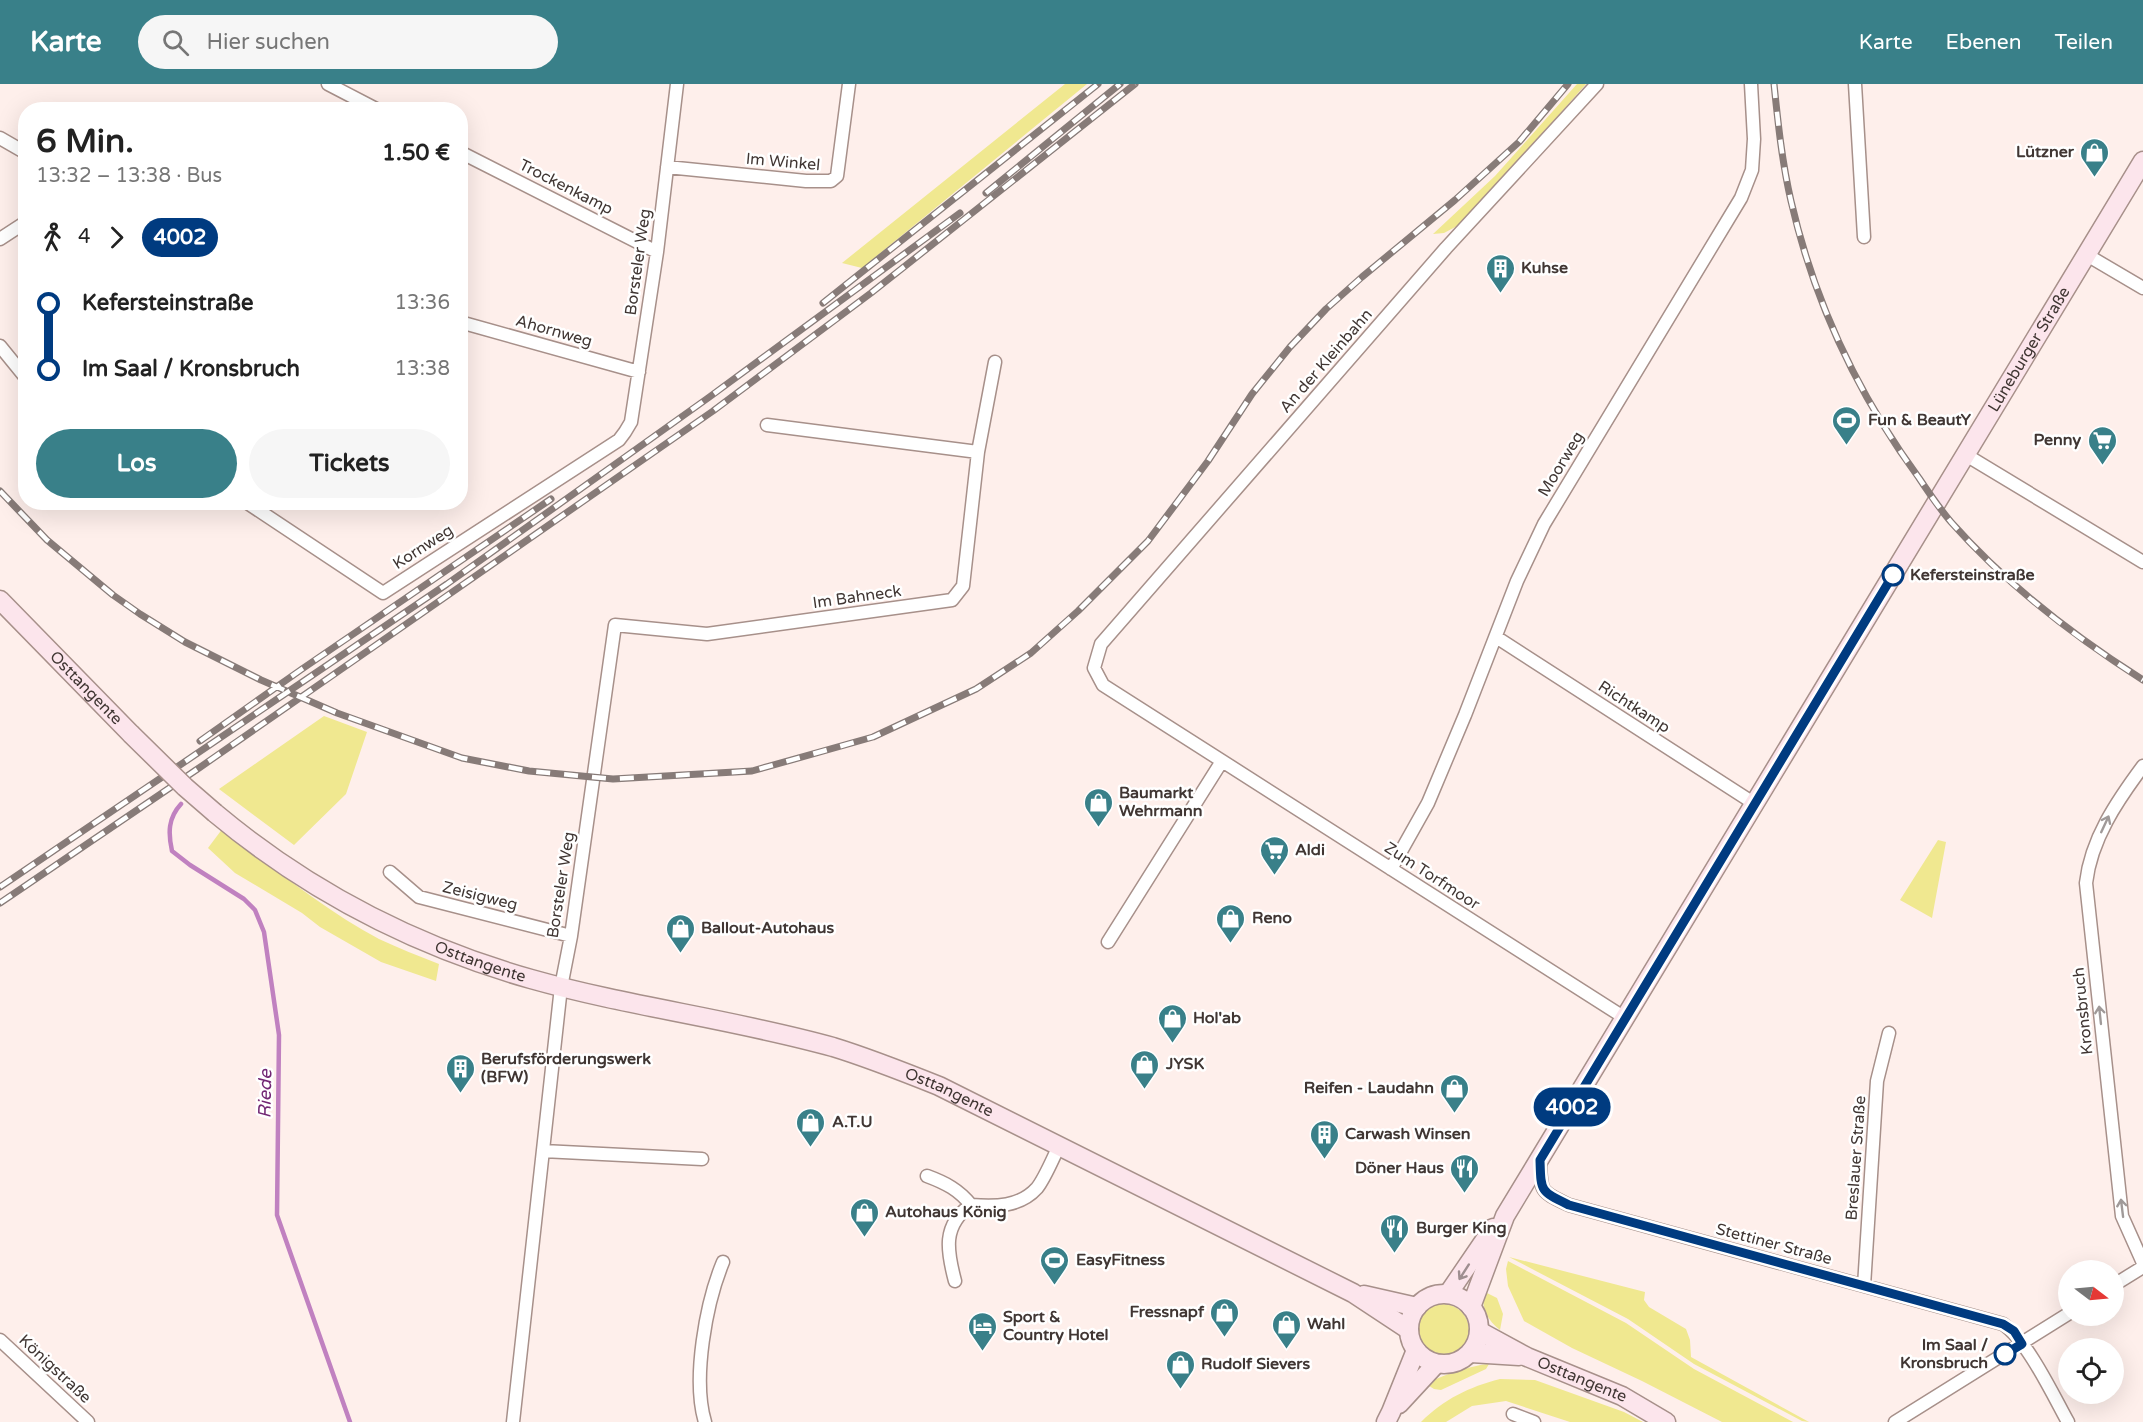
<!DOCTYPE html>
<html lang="de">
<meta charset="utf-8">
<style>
:root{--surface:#fff;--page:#f6f6f6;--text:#222;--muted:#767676;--accent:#398089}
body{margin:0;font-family:"Varela Round",sans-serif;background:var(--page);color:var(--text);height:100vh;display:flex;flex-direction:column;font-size:22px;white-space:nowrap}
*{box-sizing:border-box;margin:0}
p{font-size:20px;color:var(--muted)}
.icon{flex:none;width:33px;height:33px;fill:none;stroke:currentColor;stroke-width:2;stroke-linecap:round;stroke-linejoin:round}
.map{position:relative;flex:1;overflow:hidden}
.side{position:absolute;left:18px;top:18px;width:450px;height:408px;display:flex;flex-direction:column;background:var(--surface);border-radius:24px;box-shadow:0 6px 24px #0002}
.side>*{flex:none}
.badge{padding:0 12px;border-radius:20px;font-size:21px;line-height:39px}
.needle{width:39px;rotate:106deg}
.buttons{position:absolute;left:2058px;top:1176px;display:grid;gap:12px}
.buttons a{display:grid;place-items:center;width:66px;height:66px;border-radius:50%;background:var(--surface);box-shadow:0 6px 24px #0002;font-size:30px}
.map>.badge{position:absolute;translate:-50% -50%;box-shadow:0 0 0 3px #fff}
.legs{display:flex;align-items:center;gap:9px;height:66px;padding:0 18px;font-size:20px}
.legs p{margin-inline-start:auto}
.overview{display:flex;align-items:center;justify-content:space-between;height:102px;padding:0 18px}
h1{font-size:33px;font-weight:700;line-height:45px}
.cta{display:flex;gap:12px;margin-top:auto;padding:12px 18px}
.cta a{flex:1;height:69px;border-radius:36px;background:var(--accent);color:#fff;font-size:24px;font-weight:700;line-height:69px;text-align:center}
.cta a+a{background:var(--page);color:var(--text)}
ul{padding:0 18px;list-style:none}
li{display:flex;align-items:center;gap:21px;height:66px;font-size:22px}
li i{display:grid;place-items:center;width:9px;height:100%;margin:0 8px;background:currentColor}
li i::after{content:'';width:15px;height:15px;margin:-8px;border:4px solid;border-radius:50%;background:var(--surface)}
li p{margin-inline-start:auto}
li:first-child i{background:linear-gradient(#0000 50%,currentColor 0)}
li:last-child i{background:linear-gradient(currentColor 50%,#0000 0)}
header{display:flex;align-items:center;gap:36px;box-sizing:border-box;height:84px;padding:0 30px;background:var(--accent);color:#fff}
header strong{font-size:28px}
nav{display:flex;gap:33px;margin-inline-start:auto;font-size:21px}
.search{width:420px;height:54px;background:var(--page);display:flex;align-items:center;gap:15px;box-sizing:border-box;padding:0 21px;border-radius:33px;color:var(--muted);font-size:22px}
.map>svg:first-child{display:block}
.green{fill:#f0e890}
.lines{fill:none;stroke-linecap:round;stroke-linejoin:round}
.stream{stroke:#c081c0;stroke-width:4.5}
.street-casing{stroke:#a7908a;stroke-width:15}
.secondary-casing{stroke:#a7908a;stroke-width:21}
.street{stroke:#fff;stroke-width:12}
.secondary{stroke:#fce5ec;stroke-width:18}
.rail-casing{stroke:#877b78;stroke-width:7}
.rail{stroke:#fff;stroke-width:4.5;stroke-dasharray:14;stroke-linecap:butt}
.secondary-bridge-casing{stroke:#a7908a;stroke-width:21;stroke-linecap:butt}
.secondary-bridge{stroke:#fce5ec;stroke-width:18}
.oneway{stroke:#a09a99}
.oneway2{stroke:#9e8e90}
.line-1-casing{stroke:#fff;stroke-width:14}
.line-1{stroke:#003b80;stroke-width:9}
.stop-1-dot{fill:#fff;stroke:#003b80;stroke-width:3}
.labels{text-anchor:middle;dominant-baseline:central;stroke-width:5;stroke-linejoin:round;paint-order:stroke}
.poi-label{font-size:16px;font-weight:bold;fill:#403633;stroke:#fff;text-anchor:start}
.street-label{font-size:16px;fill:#403633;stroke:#fff}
.stop-label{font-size:16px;font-weight:bold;fill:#403633;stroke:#fff;text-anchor:start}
.water-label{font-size:18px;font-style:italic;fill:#722774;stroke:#fff}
</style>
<header>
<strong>Karte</strong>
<div class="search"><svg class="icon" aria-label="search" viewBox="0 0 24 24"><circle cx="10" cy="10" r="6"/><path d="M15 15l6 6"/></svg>Hier suchen</div>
<nav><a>Karte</a><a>Ebenen</a><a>Teilen</a></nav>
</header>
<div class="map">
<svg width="2143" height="1338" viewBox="0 0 2143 1338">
<rect width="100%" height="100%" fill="#feefeb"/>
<path class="green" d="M1065,0H1087L862,184L842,179Z
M1577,0H1586L1506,91L1459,141L1444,149L1433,150L1495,92Z
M324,632L367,648L346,710L294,761L219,705Z
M223,744C273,784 323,825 379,855C398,864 419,872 439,880L436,897L381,878L320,843L302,829L235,789L208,764Z
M1938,756L1946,758L1932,834L1900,816Z
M1509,1173L1645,1208L1644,1216L1649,1223L1686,1245L1690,1256L1691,1273L1809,1338L1802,1337L1694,1280L1628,1235Z
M1508,1177L1626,1239L1694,1285L1793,1338H1722L1642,1297L1572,1264L1524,1237L1508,1202L1506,1185Z
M1483,1207L1497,1214L1503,1230L1500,1246C1486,1235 1482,1224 1483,1207Z
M1417 1246a26 26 0 1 1 52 0a26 26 0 1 1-52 0Z
M1489,1280L1486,1285L1441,1306L1434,1305L1426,1300C1437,1293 1476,1280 1489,1280Z
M1500,1295L1535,1296L1624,1328L1643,1338H1570L1506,1317L1472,1322L1446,1338H1421C1444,1315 1469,1303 1500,1295Z"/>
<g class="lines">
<path class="stream" d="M181,720C168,734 168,749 172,767L190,781L244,815L255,826L264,848L279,951L277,1131L350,1338"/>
<defs>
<path id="street" d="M328,0L378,26
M1597,0L1446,164L1101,560L1094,584L1103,601L1625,934
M1855,0L1864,153
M0,54L26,69
M460,68L657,168
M667,83L806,97H831L837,92L849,0
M0,155L26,138
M2087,171L2143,204
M460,238L639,288
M0,262L26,294
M767,341L978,368
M1966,371L2143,478
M246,418L383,509L619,356L625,348L631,338L657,168L677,0
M1496,553L1755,720
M2143,682C2117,717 2091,755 2086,799L2122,1132L2143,1179
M1391,785L1428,719L1465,631L1517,497L1544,440L1741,114L1752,86L1754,55L1751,0
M390,788L419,813L571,852
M1108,858L1222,677
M543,1067L702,1075
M1540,1077C1541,1109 1540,1107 1569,1121L2003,1240C2027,1256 2053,1311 2068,1338
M927,1092C946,1099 959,1106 971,1121C995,1123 1020,1123 1037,1104C1045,1094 1053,1074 1059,1062
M955,1197C947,1167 942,1141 971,1121
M2114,1201L2143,1183
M1864,1202L1877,997L1889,949
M0,1256L88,1338
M1513,1330L1534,1338
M513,1338L561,903L571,852L615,541L707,550L952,516L963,502L978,368L995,278
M705,1338C692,1295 706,1219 723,1178
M1895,1338L2068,1230"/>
<g id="secondary">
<path id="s1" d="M0,516L131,650"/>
<path id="s2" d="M215,729C307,806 415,862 531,895C630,923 733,935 833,963C869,974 904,988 939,1002L1353,1209L1409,1246"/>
<circle cx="1444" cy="1245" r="35"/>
<path d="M1448,1210L1493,1144"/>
<path d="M1364,1211L1417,1223"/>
<path id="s3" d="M1471,1223L1505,1132L2143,77"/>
<path id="s4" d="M1479,1247L1527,1273L1622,1312L1666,1338"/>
<path d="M1471,1269L1519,1272"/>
<path d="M1399,1320L1436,1280"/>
<path d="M1386,1338L1391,1328L1416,1266"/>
</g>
</defs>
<use href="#street" class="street-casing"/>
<use href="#secondary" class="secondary-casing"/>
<use href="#street" class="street"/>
<use href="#secondary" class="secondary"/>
<defs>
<path id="rail" d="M1774,0C1778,39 1782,78 1791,117C1814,217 1858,311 1919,394C1929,409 1939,424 1951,438C2007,501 2072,551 2143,596
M986,109L1120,0
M823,219L1098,0
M0,407L47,456L113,511L140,530L185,558L261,596L337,629L462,674L529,687L613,695L752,687L873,653L976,605L1031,569L1078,527L1148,457L1208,377L1252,310L1290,263L1326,225L1362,193L1455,116L1519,58L1568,0
M200,657L302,585L551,415
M0,803L447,500L708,314L960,129
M0,819L199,684L713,327L871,209L1135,0"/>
</defs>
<use href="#rail" class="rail-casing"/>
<use href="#rail" class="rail"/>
<defs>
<path id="secondary-bridge" d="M131,650L185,703L215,729"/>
</defs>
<use href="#secondary-bridge" class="secondary-bridge-casing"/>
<use href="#secondary-bridge" class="secondary-bridge"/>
</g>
<defs><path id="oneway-shaft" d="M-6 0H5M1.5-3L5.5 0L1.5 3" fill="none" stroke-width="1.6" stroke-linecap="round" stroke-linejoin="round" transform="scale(1.5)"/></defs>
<g class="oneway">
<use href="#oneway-shaft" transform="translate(2105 740) rotate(-65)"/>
<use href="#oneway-shaft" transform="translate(2100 931) rotate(-96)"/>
<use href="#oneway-shaft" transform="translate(2122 1124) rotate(-97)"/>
</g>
<use class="oneway2" href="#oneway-shaft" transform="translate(1464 1188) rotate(123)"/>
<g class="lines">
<defs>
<path id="line-1" d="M1893,491L1540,1076C1541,1108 1540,1107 1569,1121L2003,1240L2014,1247L2022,1260L2005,1270"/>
</defs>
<use href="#line-1" class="line-1-casing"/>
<use href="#line-1" class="line-1"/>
</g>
<defs>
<symbol id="shop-pin" viewBox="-11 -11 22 30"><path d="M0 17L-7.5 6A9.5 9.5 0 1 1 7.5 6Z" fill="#398089" stroke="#fff"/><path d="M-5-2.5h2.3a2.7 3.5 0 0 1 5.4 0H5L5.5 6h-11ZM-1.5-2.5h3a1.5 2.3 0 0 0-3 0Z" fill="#fff"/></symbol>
<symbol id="building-pin" viewBox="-11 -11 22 30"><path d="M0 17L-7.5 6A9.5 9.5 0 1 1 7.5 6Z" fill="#398089" stroke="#fff"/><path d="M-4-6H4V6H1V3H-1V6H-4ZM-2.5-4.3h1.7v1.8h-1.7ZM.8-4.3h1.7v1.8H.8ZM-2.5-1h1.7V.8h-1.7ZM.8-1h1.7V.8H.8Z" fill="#fff"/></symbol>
<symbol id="stadium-pin" viewBox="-11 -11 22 30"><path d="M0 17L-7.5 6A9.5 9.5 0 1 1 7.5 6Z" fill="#398089" stroke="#fff"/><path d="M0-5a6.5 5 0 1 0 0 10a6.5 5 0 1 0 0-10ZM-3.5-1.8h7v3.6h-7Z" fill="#fff"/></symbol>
<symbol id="supermarket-pin" viewBox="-11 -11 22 30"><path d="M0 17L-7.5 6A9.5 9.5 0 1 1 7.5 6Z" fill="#398089" stroke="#fff"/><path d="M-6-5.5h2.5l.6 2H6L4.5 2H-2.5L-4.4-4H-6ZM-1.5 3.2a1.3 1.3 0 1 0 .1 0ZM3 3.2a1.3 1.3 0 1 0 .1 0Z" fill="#fff"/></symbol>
<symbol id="restaurant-pin" viewBox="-11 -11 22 30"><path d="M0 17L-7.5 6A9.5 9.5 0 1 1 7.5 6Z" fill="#398089" stroke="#fff"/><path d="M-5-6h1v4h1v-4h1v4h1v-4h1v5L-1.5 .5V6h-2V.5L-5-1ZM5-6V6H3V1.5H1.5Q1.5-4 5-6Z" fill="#fff"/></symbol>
<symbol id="hotel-pin" viewBox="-11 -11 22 30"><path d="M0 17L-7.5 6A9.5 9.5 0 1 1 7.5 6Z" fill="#398089" stroke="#fff"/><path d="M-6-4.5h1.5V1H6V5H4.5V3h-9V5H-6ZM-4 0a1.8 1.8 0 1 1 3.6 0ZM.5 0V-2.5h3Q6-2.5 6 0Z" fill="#fff"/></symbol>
</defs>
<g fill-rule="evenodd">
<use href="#shop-pin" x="2078" y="52" width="33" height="45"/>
<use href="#building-pin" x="1484" y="168" width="33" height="45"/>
<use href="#stadium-pin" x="1830" y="320" width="33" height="45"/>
<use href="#supermarket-pin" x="2086" y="340" width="33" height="45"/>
<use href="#shop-pin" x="1082" y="702" width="33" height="45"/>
<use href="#supermarket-pin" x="1258" y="750" width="33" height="45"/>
<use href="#shop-pin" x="1214" y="818" width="33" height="45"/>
<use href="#shop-pin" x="664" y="828" width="33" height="45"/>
<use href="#shop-pin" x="1156" y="918" width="33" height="45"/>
<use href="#shop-pin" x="1128" y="964" width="33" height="45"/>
<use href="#building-pin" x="444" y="968" width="33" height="45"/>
<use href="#shop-pin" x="1438" y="988" width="33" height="45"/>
<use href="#shop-pin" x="794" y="1022" width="33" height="45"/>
<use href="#building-pin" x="1308" y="1034" width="33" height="45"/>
<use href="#restaurant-pin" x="1448" y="1068" width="33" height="45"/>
<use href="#shop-pin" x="848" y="1112" width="33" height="45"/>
<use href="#restaurant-pin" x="1378" y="1128" width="33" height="45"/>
<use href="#stadium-pin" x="1038" y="1160" width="33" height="45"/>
<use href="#shop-pin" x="1208" y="1212" width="33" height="45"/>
<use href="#shop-pin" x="1270" y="1224" width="33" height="45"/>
<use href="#hotel-pin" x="966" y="1226" width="33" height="45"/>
<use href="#shop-pin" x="1164" y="1264" width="33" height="45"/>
</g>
<g class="stop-1-dot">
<circle cx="1893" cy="491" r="10"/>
<circle cx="2005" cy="1270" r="10"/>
</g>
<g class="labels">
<g class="poi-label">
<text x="2074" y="68" text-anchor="end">Lützner</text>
<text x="1521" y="184">Kuhse</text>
<text x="1868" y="336">Fun &amp; BeautY</text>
<text x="2081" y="356" text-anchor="end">Penny</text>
<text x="1119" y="709">Baumarkt<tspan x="1119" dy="18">Wehrmann</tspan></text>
<text x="1295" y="766">Aldi</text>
<text x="1252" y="834">Reno</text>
<text x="701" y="844">Ballout-Autohaus</text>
<text x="1193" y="934">Hol'ab</text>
<text x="481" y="975">Berufsförderungswerk<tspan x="481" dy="18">(BFW)</tspan></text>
<text x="1166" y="980">JYSK</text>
<text x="1434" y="1004" text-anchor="end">Reifen - Laudahn</text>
<text x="832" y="1038">A.T.U</text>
<text x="1345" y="1050">Carwash Winsen</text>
<text x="1444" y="1084" text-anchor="end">Döner Haus</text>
<text x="885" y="1128">Autohaus König</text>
<text x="1416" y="1144">Burger King</text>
<text x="1076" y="1176">EasyFitness</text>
<text x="1204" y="1228" text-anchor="end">Fressnapf</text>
<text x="1003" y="1233">Sport &amp;<tspan x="1003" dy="18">Country Hotel</tspan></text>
<text x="1307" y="1240">Wahl</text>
<text x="1201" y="1280">Rudolf Sievers</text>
</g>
<g class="street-label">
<text transform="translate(783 78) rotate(5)">Im Winkel</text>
<text transform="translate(566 103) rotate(27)">Trockenkamp</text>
<text transform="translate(638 178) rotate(-82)">Borsteler Weg</text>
<text transform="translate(554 247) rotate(16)">Ahornweg</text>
<text stroke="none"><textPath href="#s3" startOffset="1110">Lüneburger Straße</textPath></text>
<text transform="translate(1326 277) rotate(-49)">An der Kleinbahn</text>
<text transform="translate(1561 380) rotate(-59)">Moorweg</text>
<text transform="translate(423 463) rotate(-33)">Kornweg</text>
<text transform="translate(857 513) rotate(-8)">Im Bahneck</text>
<text stroke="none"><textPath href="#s1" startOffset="123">Osttangente</textPath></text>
<text transform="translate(1634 623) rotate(33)">Richtkamp</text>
<text transform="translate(1432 792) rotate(33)">Zum Torfmoor</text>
<text transform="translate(561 801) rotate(-81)">Borsteler Weg</text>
<text transform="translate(480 812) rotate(14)">Zeisigweg</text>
<text stroke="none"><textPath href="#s2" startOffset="306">Osttangente</textPath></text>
<text transform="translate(2083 927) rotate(-96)">Kronsbruch</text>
<text stroke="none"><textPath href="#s2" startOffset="794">Osttangente</textPath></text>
<text transform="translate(1856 1074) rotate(-86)">Breslauer Straße</text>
<text transform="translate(1774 1160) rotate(15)">Stettiner Straße</text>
<text transform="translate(55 1285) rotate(43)">Königstraße</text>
<text stroke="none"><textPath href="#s4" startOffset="114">Osttangente</textPath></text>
</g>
<g class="stop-label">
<text x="1910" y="491">Kefersteinstraße</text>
<text x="1988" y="1261" text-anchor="end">Im Saal /<tspan x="1988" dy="18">Kronsbruch</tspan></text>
</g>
<g class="water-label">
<text transform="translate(265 1010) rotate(-89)">Riede</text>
</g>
</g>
</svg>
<div class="buttons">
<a><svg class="needle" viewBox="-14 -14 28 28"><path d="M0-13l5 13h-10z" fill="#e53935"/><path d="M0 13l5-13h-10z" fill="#767676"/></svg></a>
<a><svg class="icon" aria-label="locate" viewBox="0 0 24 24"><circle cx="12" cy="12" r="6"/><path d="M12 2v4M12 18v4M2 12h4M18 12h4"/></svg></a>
</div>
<b class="badge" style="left:1572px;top:1023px;background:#003b80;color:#fff">4002</b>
<section class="side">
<div class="overview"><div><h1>6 Min.</h1><p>13:32 – 13:38 · Bus</p></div><b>1.50 €</b></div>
<div class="legs"><svg class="icon" aria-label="walk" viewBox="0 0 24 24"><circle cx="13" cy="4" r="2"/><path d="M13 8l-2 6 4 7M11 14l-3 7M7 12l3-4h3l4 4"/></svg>4<svg class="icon" aria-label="forward" viewBox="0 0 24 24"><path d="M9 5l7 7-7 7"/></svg><b class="badge" style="background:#003b80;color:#fff">4002</b></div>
<ul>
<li><i style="color:#003b80"></i><b>Kefersteinstraße</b><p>13:36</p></li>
<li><i style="color:#003b80"></i><b>Im Saal / Kronsbruch</b><p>13:38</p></li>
</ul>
<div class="cta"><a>Los</a><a>Tickets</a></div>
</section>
</div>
